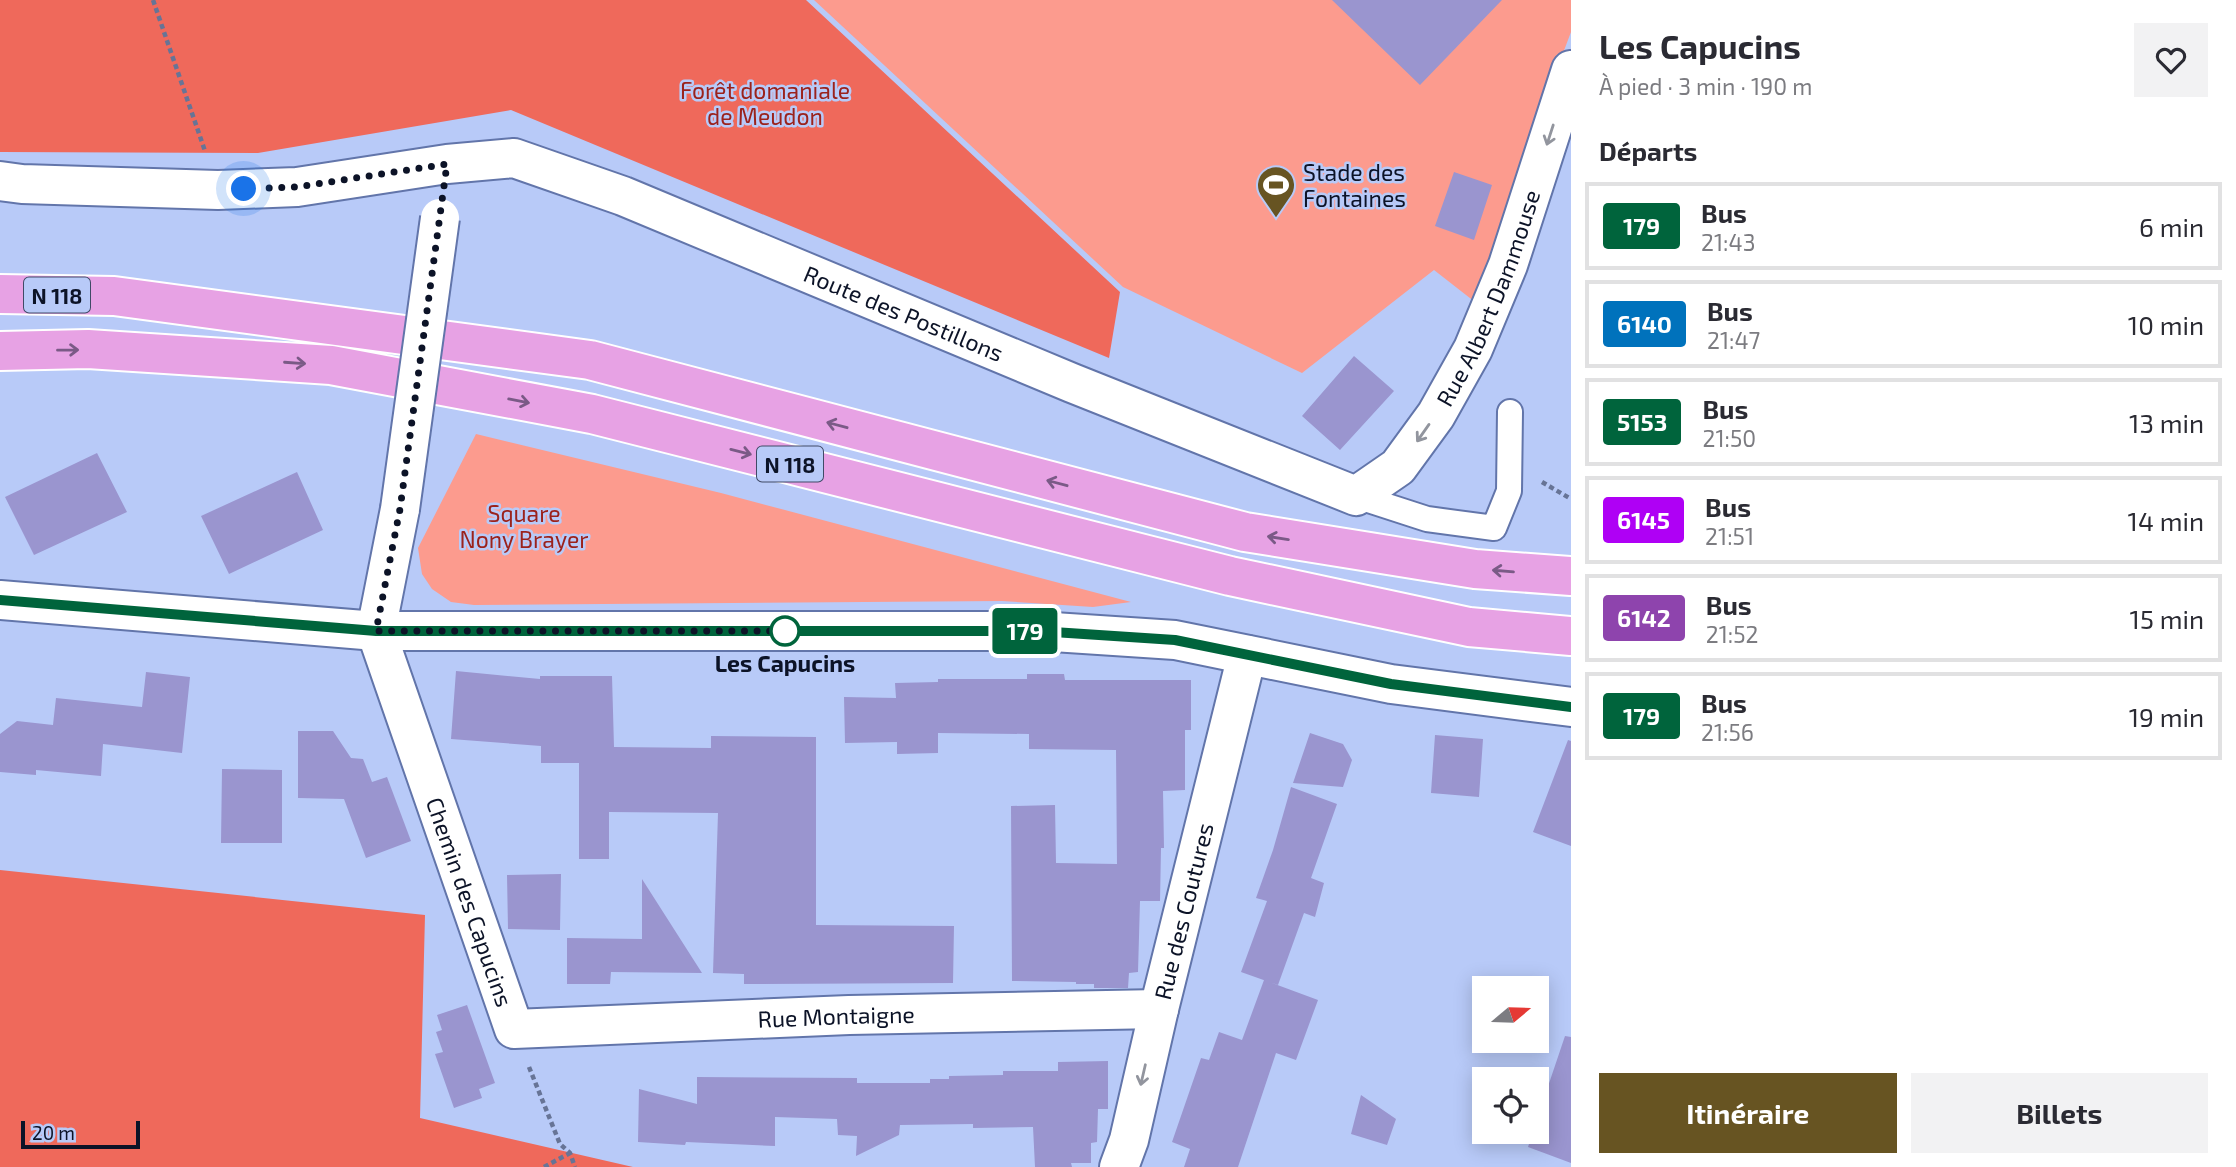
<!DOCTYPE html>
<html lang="fr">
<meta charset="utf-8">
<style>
:root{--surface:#fff;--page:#f2f2f3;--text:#2b2b33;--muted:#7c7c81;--line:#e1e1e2;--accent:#675422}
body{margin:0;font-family:"Exo 2",sans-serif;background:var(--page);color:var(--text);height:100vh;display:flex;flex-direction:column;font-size:26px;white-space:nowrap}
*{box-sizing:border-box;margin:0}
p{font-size:23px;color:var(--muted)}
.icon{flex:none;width:38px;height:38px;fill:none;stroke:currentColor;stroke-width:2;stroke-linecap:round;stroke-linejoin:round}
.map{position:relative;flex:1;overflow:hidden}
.drawer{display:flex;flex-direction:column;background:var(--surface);width:665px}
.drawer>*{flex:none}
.badge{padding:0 14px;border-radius:5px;font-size:24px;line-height:46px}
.needle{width:46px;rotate:71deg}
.fabs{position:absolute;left:1472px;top:976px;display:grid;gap:14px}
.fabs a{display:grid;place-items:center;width:77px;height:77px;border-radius:0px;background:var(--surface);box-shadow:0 4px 18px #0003;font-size:35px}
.scale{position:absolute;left:21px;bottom:18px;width:119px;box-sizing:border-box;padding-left:7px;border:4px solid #0c1327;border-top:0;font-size:19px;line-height:24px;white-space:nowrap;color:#0c1327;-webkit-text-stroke:5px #b8caf8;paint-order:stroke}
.you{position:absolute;width:35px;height:35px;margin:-18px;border:5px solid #fff;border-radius:50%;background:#1a73e8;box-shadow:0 0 0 10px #1a73e833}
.map>.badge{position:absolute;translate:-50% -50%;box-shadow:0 0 0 4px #fff}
h2{padding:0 28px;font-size:26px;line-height:63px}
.round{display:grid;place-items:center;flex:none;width:74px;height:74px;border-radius:0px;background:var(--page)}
.head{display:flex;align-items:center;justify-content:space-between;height:119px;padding:0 28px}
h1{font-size:33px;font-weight:700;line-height:52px}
.cta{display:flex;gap:14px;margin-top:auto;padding:14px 28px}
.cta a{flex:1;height:80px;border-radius:0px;background:var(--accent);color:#fff;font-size:28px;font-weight:700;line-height:80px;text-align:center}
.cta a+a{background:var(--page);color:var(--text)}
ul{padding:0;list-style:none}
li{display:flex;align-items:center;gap:21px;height:88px;margin:0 14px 10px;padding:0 14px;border:4px solid var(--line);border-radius:0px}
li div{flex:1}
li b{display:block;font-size:26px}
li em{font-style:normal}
li .badge{min-width:77px;font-weight:700;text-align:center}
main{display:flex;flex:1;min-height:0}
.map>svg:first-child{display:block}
.green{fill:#fc9b8e}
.forest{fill:#ef695b}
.building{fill:#9a95cf}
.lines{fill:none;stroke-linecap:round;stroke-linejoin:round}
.lane-casing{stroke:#6275aa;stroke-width:28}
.street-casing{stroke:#6275aa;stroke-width:42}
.secondary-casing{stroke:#6275aa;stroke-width:42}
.highway-casing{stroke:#fff;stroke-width:42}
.path{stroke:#677496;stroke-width:4.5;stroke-dasharray:5 3.5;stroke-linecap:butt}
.lane{stroke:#fff;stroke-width:24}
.street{stroke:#fff;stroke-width:38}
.secondary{stroke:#fff;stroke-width:38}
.highway{stroke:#e7a2e4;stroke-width:38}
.street-bridge-casing{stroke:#6275aa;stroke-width:42;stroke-linecap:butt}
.street-bridge{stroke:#fff;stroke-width:38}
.oneway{stroke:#92959e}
.oneway2{stroke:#7a5a86}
.line-casing{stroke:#fff;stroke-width:16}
.line{stroke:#00643c;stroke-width:10}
.walk{stroke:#0c1327;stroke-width:7;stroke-dasharray:0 12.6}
.stop-dot{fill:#fff;stroke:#00643c;stroke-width:3.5}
.labels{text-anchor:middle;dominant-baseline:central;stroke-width:5;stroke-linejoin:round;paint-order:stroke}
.shield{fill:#b8caf8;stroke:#404a66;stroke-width:2}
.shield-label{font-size:21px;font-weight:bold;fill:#0c1327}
.park-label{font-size:23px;fill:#9b221c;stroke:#b8caf8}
.poi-label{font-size:23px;fill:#0c1327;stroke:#b8caf8;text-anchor:start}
.street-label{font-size:23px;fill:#0c1327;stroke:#b8caf8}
.stop-label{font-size:23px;font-weight:bold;fill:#0c1327;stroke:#b8caf8}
</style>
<main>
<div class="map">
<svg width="1571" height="1167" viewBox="0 0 1571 1167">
<rect width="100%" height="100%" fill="#b8caf8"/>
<path class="green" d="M814,0H1571V32L1520,167L1475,302L1434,270L1302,373L1123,287Z
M476,434L721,493L1131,602L1093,607L1002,601L474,605L451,602L432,589L422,574L418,548Z"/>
<path class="forest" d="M0,0H806L1120,292L1109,358L511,110L258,153L0,152Z
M0,870L425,915L420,1118L633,1167H0Z"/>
<path class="building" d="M1332,0H1502L1420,85Z
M1454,172L1492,185L1474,240L1435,226Z
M1354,356L1394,391L1340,450L1302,416Z
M97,453L127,512L34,555L5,497Z
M297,472L323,530L229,574L201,516Z
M456,671L540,679V676H612L614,747L711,748V736L816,737V925L954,926L953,983L744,984V974L713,973L718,813L609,812V859H579V763H541V746L451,739Z
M146,672L190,677L182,753L103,744L101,776L36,770V775L0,772V734L17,721L53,725L56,698L142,707Z
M1027,674H1064L1065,680H1191V730H1185V790L1163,791L1164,848H1161L1160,901H1140L1138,972L1129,973L1128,988H1094V984H1076V982L1012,981L1011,806L1055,805L1056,863L1117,864L1116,750L1029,749V734L938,733V753L897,754V742L845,743L844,697L896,698L895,683L938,682V679H1027Z
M298,731H333L351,758L363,759L372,782L387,777L411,841L366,858L344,799L298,798Z
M1310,733L1343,744L1352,760L1343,787L1293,783Z
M1435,735L1483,739L1479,797L1431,793Z
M1568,740L1571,741V846L1533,832Z
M222,769L282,770V843H221Z
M1291,787L1337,804L1311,878L1324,883L1315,917L1304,913L1278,985L1241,972L1267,901L1256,898L1273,850Z
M561,874L560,930L508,929L507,875Z
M642,879L702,973L611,972L610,984H567V938L642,939Z
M1264,980L1318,1000L1296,1060L1276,1053L1238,1167H1184L1190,1149L1172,1142L1201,1058L1209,1060L1219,1032L1242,1040Z
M467,1005L495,1083L479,1089L482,1098L454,1108L435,1054L443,1052L436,1032L442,1030L437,1015Z
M1565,1036L1571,1037V1163L1528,1147L1533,1132H1536V1122Z
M1108,1061V1109H1098L1097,1142L1091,1143V1163H1071L1072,1167H1035L1033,1127L973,1128V1124L900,1125L899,1135L856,1156L857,1136L838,1135L837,1119L775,1117V1146L686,1142L685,1145L638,1142L639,1089L697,1104V1077L857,1078V1083H930V1079H949V1076L1003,1075V1071H1058V1062Z
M1361,1095L1396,1119L1387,1145L1351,1134Z"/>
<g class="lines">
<defs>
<path id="lane" d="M1356,496L1427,519L1494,528L1509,491L1510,412"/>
<g id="street">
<path id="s1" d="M0,181L22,184L218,190L297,187L447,164L514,158L623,196L1072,383L1356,496L1398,467L1436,415L1473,349L1508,265L1571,70"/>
<path id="s2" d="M400,509L376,631L514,1029L849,1015L1159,1009"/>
<path id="s3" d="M1119,1167L1129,1140L1159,1009L1247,655"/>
</g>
<path id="secondary" d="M0,600L376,631H1038L1175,640L1391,684L1571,707"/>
<path id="highway" d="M0,294L114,296L590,360L1245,532L1475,569L1571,576
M0,351L88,349L331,365L592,414L1230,576L1469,627L1571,636"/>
</defs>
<use href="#lane" class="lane-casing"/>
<use href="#street" class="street-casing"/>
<use href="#secondary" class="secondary-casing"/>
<use href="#highway" class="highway-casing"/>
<path class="path" d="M153,0L205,151
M1542,482L1571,499
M529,1067L560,1144L570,1153L575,1167
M544,1167L570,1153"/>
<use href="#lane" class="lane"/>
<use href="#street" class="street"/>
<use href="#secondary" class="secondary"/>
<use href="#highway" class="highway"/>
<defs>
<path id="street-bridge" d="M400,509L440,218"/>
</defs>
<use href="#street-bridge" class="street-bridge-casing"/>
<use href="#street-bridge" class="street-bridge"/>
</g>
<defs><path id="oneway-shaft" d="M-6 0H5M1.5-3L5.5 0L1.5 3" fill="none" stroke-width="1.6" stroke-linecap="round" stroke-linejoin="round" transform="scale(1.75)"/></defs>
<g class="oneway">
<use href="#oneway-shaft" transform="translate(1550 135) rotate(108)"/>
<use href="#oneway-shaft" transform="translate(1423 433) rotate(125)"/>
<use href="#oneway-shaft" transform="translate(1143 1075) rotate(103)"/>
</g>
<g class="oneway2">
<use href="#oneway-shaft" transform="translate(68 350) rotate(-1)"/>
<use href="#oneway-shaft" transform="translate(295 363) rotate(4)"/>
<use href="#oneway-shaft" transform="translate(519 401) rotate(11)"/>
<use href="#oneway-shaft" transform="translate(837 425) rotate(-165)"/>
<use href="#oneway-shaft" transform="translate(741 452) rotate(14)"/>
<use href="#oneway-shaft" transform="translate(1057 483) rotate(-165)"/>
<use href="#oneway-shaft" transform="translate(1278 538) rotate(-171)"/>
<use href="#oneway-shaft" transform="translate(1503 571) rotate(-175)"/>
</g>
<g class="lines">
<defs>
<path id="line" d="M0,600L376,631H1038L1175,640L1391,684L1571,707"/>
</defs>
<use href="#line" class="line-casing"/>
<use href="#line" class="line"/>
<path class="walk" d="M244,189L297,187L447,164L400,509L376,631H797H785"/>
</g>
<defs>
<symbol id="stadium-pin" viewBox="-11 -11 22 30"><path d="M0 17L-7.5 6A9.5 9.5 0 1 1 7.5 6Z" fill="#675422" stroke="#b8caf8"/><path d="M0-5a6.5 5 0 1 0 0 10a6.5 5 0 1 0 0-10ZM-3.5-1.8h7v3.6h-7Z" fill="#fff"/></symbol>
</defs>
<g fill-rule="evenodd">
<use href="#stadium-pin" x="1254" y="163" width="44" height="60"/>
</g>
<circle class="stop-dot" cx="785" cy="631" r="14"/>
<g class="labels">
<g class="shield">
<rect x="24" y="277.5" width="66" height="35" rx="5"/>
<rect x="757" y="446.5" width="66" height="35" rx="5"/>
</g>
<g class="shield-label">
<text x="57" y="295">N 118</text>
<text x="790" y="464">N 118</text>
</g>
<g class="park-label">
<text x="765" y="90">Forêt domaniale<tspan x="765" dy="26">de Meudon</tspan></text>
<text x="524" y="513">Square<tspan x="524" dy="26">Nony Brayer</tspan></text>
</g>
<g class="poi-label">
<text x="1303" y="172">Stade des<tspan x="1303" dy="26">Fontaines</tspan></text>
</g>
<g class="street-label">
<text stroke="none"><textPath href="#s1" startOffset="1668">Rue Albert Dammouse</textPath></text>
<text stroke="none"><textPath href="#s1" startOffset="936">Route des Postillons</textPath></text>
<text stroke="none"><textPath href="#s2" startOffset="411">Chemin des Capucins</textPath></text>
<text stroke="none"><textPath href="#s3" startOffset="264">Rue des Coutures</textPath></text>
<text stroke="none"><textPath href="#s2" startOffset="868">Rue Montaigne</textPath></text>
</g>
<g class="stop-label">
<text x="785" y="663">Les Capucins</text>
</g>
</g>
</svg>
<div class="fabs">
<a><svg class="needle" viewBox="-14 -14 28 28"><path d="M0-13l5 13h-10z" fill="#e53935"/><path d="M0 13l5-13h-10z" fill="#7c7c81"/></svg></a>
<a><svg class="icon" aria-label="locate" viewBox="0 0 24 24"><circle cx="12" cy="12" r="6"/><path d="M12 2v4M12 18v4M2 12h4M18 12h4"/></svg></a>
</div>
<div class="scale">20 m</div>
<div class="you" style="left:244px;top:189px"></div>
<b class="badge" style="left:1025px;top:631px;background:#00643c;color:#fff">179</b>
</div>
<section class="drawer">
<div class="head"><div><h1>Les Capucins</h1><p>À pied · 3 min · 190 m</p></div><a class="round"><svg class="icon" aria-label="heart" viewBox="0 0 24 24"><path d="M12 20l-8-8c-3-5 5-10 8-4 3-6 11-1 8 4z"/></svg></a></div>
<h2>Départs</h2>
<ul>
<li><span class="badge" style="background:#00643c;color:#fff">179</span><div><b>Bus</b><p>21:43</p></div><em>6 min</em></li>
<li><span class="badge" style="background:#0072bc;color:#fff">6140</span><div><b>Bus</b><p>21:47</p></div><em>10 min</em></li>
<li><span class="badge" style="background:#00643c;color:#fff">5153</span><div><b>Bus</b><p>21:50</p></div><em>13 min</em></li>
<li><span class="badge" style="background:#af00f5;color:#fff">6145</span><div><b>Bus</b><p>21:51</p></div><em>14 min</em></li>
<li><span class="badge" style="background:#8e44ad;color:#fff">6142</span><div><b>Bus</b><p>21:52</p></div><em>15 min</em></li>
<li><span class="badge" style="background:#00643c;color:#fff">179</span><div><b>Bus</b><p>21:56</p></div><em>19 min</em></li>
</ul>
<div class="cta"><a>Itinéraire</a><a>Billets</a></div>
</section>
</main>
